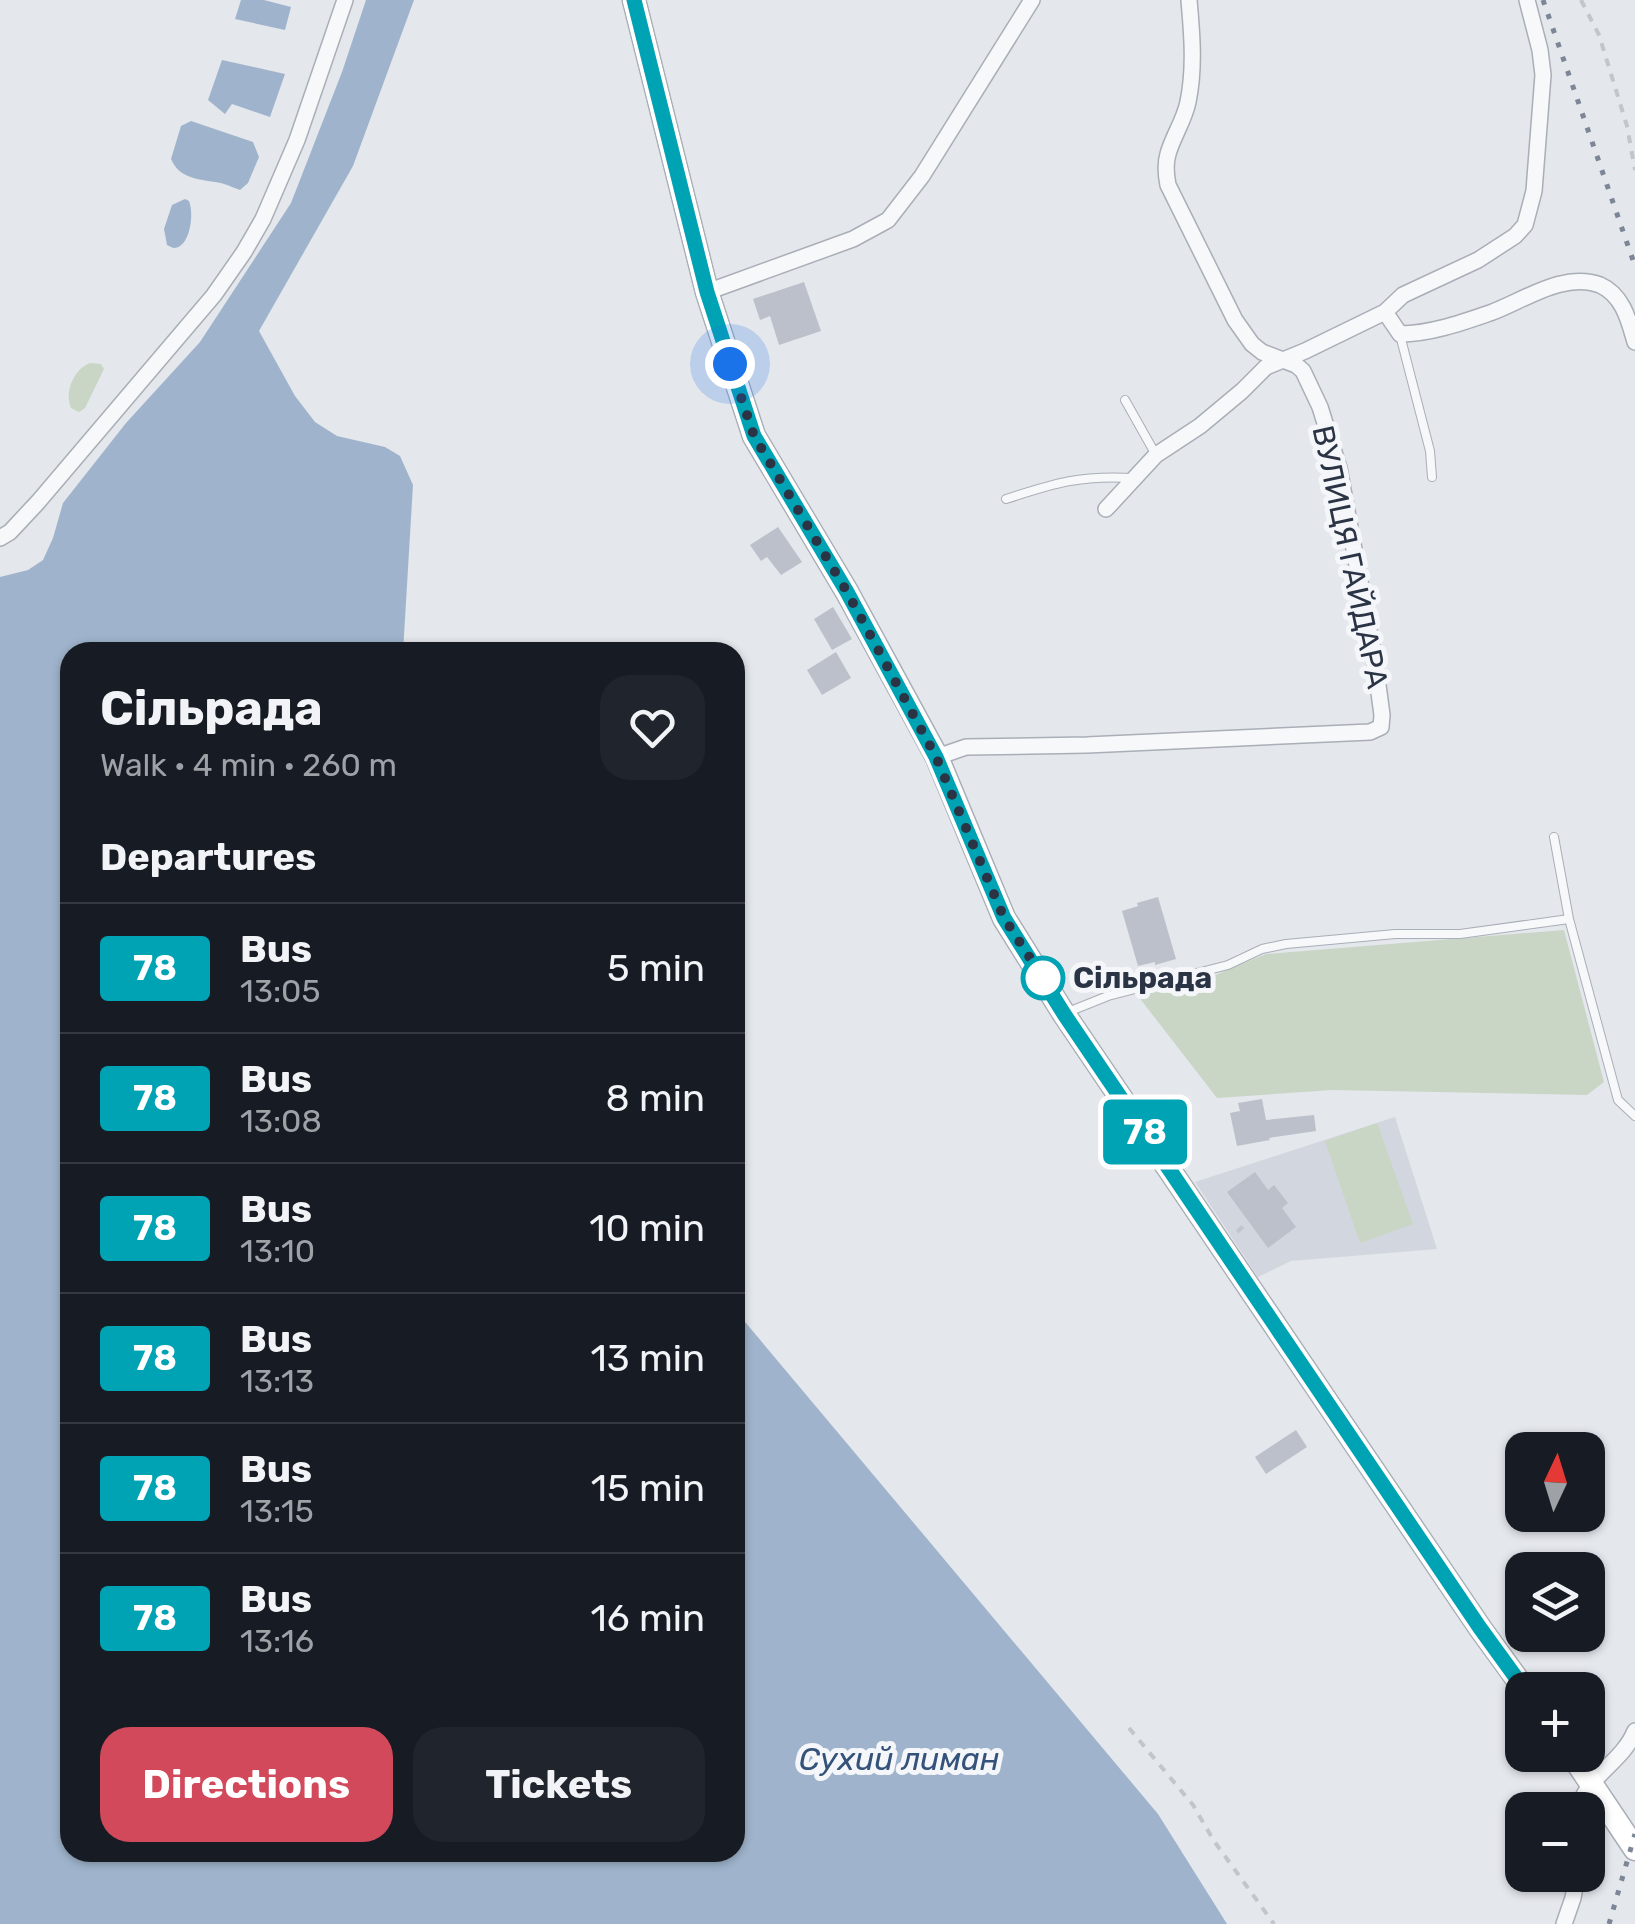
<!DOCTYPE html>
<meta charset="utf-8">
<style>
:root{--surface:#171b24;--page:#20242c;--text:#f1f3f6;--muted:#9ea1a6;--line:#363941;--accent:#d1495b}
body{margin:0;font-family:Rubik,sans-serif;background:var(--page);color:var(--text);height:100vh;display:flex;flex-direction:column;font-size:38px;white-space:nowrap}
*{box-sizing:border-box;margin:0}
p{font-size:32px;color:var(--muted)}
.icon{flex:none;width:55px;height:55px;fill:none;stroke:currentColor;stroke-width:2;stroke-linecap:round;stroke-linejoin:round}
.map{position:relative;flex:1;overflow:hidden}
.panel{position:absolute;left:60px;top:642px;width:685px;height:1220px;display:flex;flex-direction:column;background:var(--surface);border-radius:30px;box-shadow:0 2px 8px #0004}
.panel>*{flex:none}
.badge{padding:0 20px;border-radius:8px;font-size:35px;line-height:65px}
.needle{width:65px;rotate:4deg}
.tools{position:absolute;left:1505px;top:1432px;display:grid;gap:20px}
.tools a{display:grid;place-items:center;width:100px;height:100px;border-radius:20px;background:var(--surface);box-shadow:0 2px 8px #0004;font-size:50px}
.you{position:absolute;width:50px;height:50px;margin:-25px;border:8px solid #fff;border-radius:50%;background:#1a73e8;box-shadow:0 0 0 15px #1a73e833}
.map>.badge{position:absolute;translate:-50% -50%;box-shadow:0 0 0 5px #fff}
h2{padding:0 40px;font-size:38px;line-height:90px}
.round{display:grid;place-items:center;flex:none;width:105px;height:105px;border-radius:30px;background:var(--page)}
.headline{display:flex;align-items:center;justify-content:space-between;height:170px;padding:0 40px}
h1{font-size:48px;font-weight:700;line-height:75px}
.button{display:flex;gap:20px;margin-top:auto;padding:20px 40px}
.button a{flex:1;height:115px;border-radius:30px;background:var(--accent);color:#fff;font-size:40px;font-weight:700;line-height:115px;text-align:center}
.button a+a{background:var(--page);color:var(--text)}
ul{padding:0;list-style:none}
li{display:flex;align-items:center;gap:30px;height:130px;padding:0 40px;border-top:2px solid var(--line)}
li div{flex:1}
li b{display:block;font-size:38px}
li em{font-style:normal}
li .badge{min-width:110px;font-weight:700;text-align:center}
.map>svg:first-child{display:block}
.built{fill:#d2d6de}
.green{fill:#c9d6c5}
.water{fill:#9fb4cc}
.building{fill:#bbc0ca}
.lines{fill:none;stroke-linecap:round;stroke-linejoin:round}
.lane-casing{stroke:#a9aeb7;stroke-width:10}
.street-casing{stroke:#a9aeb7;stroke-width:18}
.secondary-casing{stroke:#a9aeb7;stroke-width:25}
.path{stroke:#c2c5cb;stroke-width:4;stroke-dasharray:8 8;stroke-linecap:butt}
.lane{stroke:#f7f8fa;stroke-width:8}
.street{stroke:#f7f8fa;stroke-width:15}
.secondary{stroke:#fff;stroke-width:22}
.rail{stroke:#7d8696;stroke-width:5;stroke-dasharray:5 10;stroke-linecap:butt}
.line-casing{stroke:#fff;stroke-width:22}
.line{stroke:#00a3b4;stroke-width:15}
.walk{stroke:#2b3445;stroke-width:10;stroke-dasharray:0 18}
.stop-dot{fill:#fff;stroke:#00a3b4;stroke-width:5}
.labels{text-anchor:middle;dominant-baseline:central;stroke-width:10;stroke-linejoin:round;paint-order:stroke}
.street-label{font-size:30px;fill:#2b3445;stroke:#f4f6f9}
.stop-label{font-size:30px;font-weight:bold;fill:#2b3445;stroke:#f4f6f9;text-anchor:start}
.water-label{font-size:32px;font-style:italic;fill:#34527a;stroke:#f4f6f9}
</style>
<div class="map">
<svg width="1635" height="1924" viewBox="0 0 1635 1924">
<rect width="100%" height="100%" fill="#e4e7ec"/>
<path class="built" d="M1395,1117L1437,1249L1291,1261L1258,1277L1195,1182Z"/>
<path class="green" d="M90,363L101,364L104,369L85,408L79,412L71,408C64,392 74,369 90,363Z
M1564,930L1604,1082L1587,1095L1332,1090L1217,1098L1138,996L1196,983L1266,954Z
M1377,1123L1413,1224L1360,1243L1325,1141Z"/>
<path class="water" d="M241,0H264L291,7L285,30L235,19Z
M366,0H414L353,166L259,331L295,396L315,422L337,436L385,447L400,456L413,485L403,652H70V1852H735V1310L1158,1814L1227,1924H0V577L28,570L43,560L53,538L63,503L126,423L200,342L291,203L342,72Z
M222,60L285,74L270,117L232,104L225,114L208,100Z
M191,121L253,142L259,157L248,183L240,190C232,187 224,183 215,182C197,179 179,178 171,159L181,126Z
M185,199L189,201C194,212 191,246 175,248C172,248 170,246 167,245L164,229L172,205Z"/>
<path class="building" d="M804,282L821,331L779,345L770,316L760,320L753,299Z
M778,527L802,562L781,575L767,557L761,561L750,545Z
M833,607L852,639L832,650L814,619Z
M836,652L851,678L822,695L807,670Z
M1158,897L1176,959L1155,965V962L1138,966L1122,911L1138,906L1137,903Z
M1262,1099L1266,1120L1314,1115L1316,1131L1269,1138L1270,1140L1237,1146L1230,1113L1240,1111L1238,1103Z
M1255,1172L1268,1190L1274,1185L1288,1203L1282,1208L1296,1227L1268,1248L1227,1192Z
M1296,1430L1307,1447L1266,1474L1255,1457Z"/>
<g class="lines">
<defs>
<path id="lane" d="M1400,335L1430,451L1432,477
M1125,400L1156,455
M1006,499C1055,483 1080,475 1133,478
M1554,837L1569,919L1618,1100L1635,1116
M1068,1012L1108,996L1228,965L1262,949L1286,944L1395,934H1460L1569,919"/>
<path id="street" d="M707,292L853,239L888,220L922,176L1032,0
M1385,312L1400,334C1430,334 1461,323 1490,313C1523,301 1564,271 1600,285C1623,295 1629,321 1635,342
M1106,509L1156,455L1200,426L1242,391L1266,367L1305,351L1385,312L1403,295L1478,260L1515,236L1525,225L1534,191L1543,75L1540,50L1527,0
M0,538L10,532L38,502L214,295L244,252L263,219L297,140L345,0
M937,757L966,747L1087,745L1370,732L1381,727L1382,715L1375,663L1339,468L1320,407L1303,371L1296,365L1262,352L1252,344L1235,320L1168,185C1166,175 1165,164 1168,154C1173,136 1184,121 1188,102C1195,68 1192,34 1189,0
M1578,1810C1586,1776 1622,1763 1635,1731
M1564,1924L1573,1898L1577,1875"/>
<path id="secondary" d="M634,0L707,292L754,436L847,592L937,757L1004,918L1064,1014L1480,1628L1525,1690
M1572,1755L1635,1849"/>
</defs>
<use href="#lane" class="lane-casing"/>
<use href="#street" class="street-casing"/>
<use href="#secondary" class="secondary-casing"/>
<path class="path" d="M1581,0L1599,35L1627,126L1635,170
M1237,1232L1249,1221
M1129,1728L1193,1805L1214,1841L1274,1924"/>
<use href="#lane" class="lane"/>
<use href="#street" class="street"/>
<use href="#secondary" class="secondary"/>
<path class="rail" d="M1543,0L1635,266
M1609,1924L1635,1834"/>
</g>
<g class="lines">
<defs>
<path id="line" d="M634,0L707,292L754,436L847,592L936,757L1004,918L1064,1014L1480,1628L1525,1690"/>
</defs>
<use href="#line" class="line-casing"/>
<use href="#line" class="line"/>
<path class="walk" d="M730,364L754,436L847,592L936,757L1004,918L1043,978"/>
</g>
<circle class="stop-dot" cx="1043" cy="978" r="20"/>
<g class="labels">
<g class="street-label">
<text transform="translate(1350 557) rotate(78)">ВУЛИЦЯ ГАЙДАРА</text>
</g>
<g class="stop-label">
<text x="1073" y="978">Сільрада</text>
</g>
<g class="water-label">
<text x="899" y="1759">Сухий лиман</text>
</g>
</g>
</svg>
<div class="tools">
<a><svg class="needle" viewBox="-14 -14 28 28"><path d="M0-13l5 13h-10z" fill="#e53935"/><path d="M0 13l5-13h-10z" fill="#9ea1a6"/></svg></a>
<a><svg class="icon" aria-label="layers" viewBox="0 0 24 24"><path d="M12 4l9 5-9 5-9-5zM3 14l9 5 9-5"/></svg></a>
<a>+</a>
<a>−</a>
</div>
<div class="you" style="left:730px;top:364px"></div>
<b class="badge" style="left:1145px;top:1132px;background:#00a3b4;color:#fff">78</b>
<section class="panel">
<div class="headline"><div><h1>Сільрада</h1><p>Walk · 4 min · 260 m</p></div><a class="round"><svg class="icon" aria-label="heart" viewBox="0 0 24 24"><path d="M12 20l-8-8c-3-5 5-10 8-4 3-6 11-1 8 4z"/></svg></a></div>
<h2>Departures</h2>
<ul>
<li><span class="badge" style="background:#00a3b4;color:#fff">78</span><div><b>Bus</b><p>13:05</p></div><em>5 min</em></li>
<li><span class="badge" style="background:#00a3b4;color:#fff">78</span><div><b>Bus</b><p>13:08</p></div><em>8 min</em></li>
<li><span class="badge" style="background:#00a3b4;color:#fff">78</span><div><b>Bus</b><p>13:10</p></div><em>10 min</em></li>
<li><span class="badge" style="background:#00a3b4;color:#fff">78</span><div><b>Bus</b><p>13:13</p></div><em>13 min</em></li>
<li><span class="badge" style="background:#00a3b4;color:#fff">78</span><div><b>Bus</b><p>13:15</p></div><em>15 min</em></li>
<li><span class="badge" style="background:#00a3b4;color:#fff">78</span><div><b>Bus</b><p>13:16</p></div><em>16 min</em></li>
</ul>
<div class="button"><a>Directions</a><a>Tickets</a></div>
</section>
</div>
